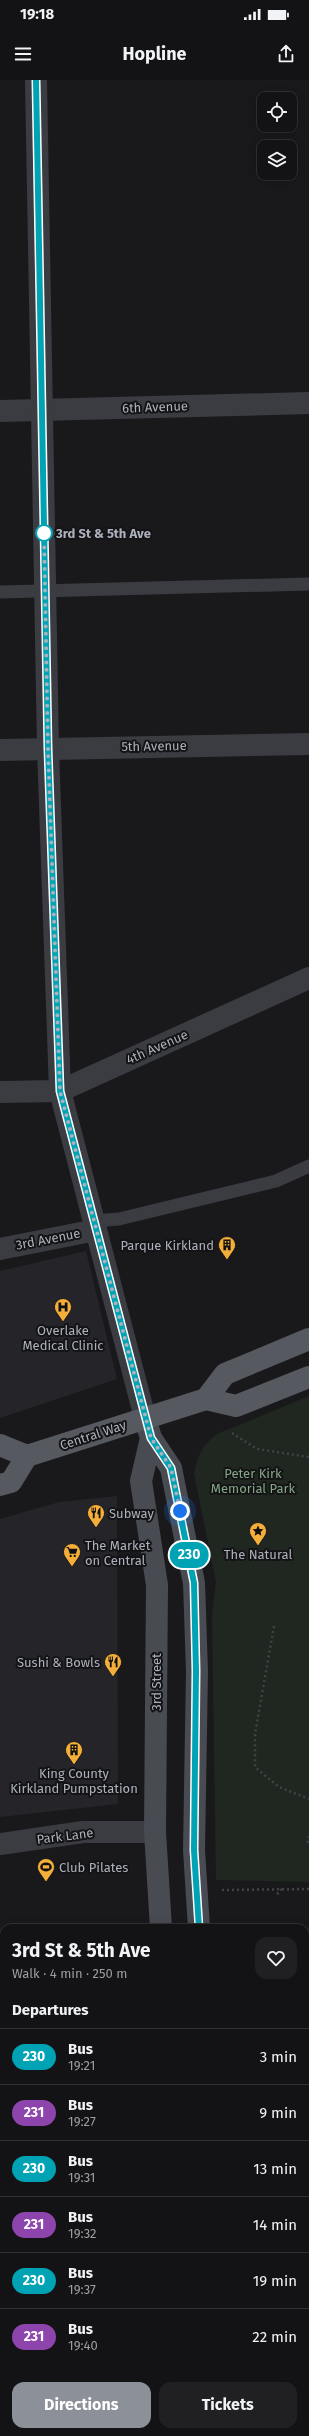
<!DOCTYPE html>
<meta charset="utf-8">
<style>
:root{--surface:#131315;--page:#202022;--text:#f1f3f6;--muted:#9d9ea0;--line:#323234;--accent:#8c9099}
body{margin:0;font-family:"Fira Sans",sans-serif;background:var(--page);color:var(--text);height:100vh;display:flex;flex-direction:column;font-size:15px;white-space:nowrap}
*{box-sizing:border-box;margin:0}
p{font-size:13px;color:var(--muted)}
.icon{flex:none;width:22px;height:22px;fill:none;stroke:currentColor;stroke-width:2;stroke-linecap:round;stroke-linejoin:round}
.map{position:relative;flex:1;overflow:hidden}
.side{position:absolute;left:0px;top:1844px;width:309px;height:512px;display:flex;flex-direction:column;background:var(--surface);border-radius:12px 12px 0 0;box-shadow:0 2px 10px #0003,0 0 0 1px var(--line)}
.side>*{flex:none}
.badge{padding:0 8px;border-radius:13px;font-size:14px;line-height:26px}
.tools{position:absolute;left:257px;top:12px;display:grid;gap:8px}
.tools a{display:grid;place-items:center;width:40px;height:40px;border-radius:8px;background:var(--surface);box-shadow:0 2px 10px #0003,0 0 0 1px var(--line);font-size:20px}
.you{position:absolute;width:20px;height:20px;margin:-10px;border:3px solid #fff;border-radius:50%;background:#1a73e8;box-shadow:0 0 0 6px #1a73e833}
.map>.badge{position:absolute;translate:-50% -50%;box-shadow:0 0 0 2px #fff}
h2{padding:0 12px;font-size:15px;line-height:36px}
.round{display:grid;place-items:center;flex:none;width:42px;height:42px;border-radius:12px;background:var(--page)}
.overview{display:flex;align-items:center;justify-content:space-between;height:68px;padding:0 12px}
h1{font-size:19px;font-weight:700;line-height:30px}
.button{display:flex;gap:8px;margin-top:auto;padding:8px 12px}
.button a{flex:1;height:46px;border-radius:12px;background:var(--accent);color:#fff;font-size:16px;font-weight:700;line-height:46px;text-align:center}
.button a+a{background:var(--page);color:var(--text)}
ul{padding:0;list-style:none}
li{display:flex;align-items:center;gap:12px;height:56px;padding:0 12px;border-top:1px solid var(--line)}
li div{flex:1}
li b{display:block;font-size:15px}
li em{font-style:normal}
li .badge{min-width:44px;font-weight:700;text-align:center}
.status{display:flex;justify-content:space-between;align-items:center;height:28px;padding:0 20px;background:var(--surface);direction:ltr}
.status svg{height:11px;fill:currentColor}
header{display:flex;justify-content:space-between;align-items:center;height:52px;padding:0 12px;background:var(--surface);font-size:18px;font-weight:700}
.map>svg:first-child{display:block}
.built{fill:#252529}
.green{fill:#1f2720}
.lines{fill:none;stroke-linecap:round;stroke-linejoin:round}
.path{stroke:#404348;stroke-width:2.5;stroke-dasharray:2 3;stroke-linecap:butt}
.service{stroke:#3a3c41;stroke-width:13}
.minor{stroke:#3a3c41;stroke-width:22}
.tertiary{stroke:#3a3c41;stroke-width:22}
.secondary{stroke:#484b51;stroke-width:22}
.primary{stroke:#565960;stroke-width:22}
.line-casing{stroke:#fff;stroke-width:9}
.line{stroke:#00a3b4;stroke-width:6}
.walk{stroke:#acb1bb;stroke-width:4;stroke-dasharray:0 7.2}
.stop-dot{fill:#fff;stroke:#00a3b4;stroke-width:2}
.labels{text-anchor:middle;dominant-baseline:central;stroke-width:4;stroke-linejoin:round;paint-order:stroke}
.street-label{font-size:13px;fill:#acb1bb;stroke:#141417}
.stop-label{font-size:13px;font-weight:bold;fill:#acb1bb;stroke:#141417;text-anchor:start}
.poi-label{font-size:13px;fill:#acb1bb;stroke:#141417}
.park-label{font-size:13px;fill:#83a684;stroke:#141417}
</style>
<div class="status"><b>19:18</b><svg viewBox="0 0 49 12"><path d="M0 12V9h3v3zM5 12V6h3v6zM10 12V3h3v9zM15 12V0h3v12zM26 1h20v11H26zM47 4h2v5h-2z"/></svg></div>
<header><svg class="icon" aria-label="menu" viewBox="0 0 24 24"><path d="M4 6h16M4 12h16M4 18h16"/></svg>Hopline<svg class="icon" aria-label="share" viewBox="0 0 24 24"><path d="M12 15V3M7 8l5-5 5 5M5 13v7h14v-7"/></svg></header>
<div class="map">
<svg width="309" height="2356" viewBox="0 0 309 2356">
<rect width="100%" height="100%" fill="#19191c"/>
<path class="built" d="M86,1171L117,1299L0,1338V1191Z
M117,1416L118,1724L0,1737V1439L59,1422Z
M0,2001H4V2141L0,2140Z"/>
<path class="green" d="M309,1316V1802L216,1800L212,1536L216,1502L194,1394C197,1377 203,1364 217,1354Z
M309,2089V2136H305V2090Z"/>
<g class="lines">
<path class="path" d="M232,1353L257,1369L309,1377
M274,1546L255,1654V1687L279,1707L309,1719
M309,1756L307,1764H309
M222,1810L309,1809
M277,1814L282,1809"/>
<path class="service" d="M0,512L309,504
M93,1141L119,1139L276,1101L309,1086
M0,1994L4,1995"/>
<path class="minor" d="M0,331L309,323
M0,670L309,664
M0,1012L60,1011L309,898
M0,1169L96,1150
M0,1764L83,1752H155"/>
<path class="tertiary" d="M36,0L48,669L60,1011L145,1338
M227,2352L232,2356"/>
<path class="secondary" d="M145,1338L151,1358L171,1388L194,1503L197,1591L194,1770L199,1848
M151,1358L141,1401L157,1505L155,1752L161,1848
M0,2170H4
M305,2178H309"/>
<path class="primary" d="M206,1319L225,1294L309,1259
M0,1365L27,1376L206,1319L236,1326L309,1297
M0,1405L11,1402L27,1376"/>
</g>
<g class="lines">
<defs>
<path id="line" d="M36,0L48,669L60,1011L151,1358L171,1388L194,1503L196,1591L194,1770L199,1848"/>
</defs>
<use href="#line" class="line-casing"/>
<use href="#line" class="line"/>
<path class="walk" d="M44,453L48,669L60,1011L151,1358L171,1388L180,1431"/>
</g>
<defs>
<symbol id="building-pin" viewBox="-11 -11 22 30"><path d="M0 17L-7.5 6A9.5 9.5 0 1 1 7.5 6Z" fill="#f4ae3a" stroke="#141417"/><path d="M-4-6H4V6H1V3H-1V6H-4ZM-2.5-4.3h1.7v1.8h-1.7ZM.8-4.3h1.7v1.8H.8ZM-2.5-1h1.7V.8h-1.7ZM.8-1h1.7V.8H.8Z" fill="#111"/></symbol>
<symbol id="hospital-pin" viewBox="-11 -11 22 30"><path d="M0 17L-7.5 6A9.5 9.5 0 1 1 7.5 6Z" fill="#f4ae3a" stroke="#141417"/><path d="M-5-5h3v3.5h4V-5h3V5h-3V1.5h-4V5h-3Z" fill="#111"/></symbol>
<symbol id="restaurant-pin" viewBox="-11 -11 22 30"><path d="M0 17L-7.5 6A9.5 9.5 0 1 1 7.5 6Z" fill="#f4ae3a" stroke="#141417"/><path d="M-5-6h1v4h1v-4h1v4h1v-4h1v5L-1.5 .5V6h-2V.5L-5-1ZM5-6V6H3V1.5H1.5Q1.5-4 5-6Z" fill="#111"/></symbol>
<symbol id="sight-pin" viewBox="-11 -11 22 30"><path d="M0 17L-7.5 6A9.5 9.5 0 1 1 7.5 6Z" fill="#f4ae3a" stroke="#141417"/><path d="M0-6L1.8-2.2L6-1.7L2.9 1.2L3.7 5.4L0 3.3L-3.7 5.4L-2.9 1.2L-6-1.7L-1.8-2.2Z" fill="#111"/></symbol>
<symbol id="supermarket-pin" viewBox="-11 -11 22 30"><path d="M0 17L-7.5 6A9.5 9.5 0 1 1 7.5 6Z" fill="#f4ae3a" stroke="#141417"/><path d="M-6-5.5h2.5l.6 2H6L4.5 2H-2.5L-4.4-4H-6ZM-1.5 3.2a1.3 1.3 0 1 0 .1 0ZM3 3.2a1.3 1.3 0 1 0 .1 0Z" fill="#111"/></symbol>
<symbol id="stadium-pin" viewBox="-11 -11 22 30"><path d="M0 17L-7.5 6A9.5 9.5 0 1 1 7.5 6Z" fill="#f4ae3a" stroke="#141417"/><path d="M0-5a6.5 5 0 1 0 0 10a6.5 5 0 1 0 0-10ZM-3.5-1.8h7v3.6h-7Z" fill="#111"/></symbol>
</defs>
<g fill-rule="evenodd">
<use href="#building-pin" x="217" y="1155" width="20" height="27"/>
<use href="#hospital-pin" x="53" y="1217" width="20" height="27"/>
<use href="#restaurant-pin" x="86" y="1423" width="20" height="27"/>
<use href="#sight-pin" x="248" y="1441" width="20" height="27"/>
<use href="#supermarket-pin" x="62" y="1462" width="20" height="27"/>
<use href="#restaurant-pin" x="103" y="1572" width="20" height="27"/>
<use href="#building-pin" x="64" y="1660" width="20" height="27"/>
<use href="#stadium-pin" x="36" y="1777" width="20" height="27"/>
</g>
<circle class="stop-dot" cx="44" cy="453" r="8"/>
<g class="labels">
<g class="street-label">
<text transform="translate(155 327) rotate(-2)">6th Avenue</text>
<text transform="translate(154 666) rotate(-1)">5th Avenue</text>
<text transform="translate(157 967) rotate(-24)">4th Avenue</text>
<text transform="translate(48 1159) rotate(-11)">3rd Avenue</text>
<text transform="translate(93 1355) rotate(-18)">Central Way</text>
<text transform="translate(156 1602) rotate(-90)">3rd Street</text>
<text transform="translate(65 1756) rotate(-7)">Park Lane</text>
</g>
<g class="stop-label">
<text x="56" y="453">3rd St &amp; 5th Ave</text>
</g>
<g class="poi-label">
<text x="214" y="1165" text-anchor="end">Parque Kirkland</text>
<text x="63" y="1250">Overlake<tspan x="63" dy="15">Medical Clinic</tspan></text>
<text x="109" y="1433" text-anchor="start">Subway</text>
<text x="85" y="1465" text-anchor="start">The Market<tspan x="85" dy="15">on Central</tspan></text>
<text x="258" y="1474">The Natural</text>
<text x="100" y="1582" text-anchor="end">Sushi &amp; Bowls</text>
<text x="74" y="1693">King County<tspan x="74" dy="15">Kirkland Pumpstation</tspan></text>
<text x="59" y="1787" text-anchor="start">Club Pilates</text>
</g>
<g class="park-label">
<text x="253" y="1393">Peter Kirk<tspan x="253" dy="15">Memorial Park</tspan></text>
</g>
</g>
</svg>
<div class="tools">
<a><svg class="icon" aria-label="locate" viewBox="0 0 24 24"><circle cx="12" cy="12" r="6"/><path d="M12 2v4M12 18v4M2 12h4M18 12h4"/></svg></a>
<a><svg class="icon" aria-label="layers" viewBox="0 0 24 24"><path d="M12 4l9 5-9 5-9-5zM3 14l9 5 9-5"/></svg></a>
</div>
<div class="you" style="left:180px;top:1431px"></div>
<b class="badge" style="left:189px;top:1475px;background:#00a3b4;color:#fff">230</b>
<section class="side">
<div class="overview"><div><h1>3rd St &amp; 5th Ave</h1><p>Walk · 4 min · 250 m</p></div><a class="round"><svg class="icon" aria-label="heart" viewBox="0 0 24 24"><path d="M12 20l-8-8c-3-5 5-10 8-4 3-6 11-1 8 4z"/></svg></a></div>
<h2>Departures</h2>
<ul>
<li><span class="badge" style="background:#00a3b4;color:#fff">230</span><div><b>Bus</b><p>19:21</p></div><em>3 min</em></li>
<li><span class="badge" style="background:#8e44ad;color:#fff">231</span><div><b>Bus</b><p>19:27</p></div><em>9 min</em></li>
<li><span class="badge" style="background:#00a3b4;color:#fff">230</span><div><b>Bus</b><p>19:31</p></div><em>13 min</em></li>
<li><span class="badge" style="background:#8e44ad;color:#fff">231</span><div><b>Bus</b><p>19:32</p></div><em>14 min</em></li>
<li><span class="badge" style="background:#00a3b4;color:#fff">230</span><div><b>Bus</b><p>19:37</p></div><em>19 min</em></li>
<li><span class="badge" style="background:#8e44ad;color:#fff">231</span><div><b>Bus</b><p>19:40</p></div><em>22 min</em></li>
</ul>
<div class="button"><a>Directions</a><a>Tickets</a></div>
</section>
</div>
